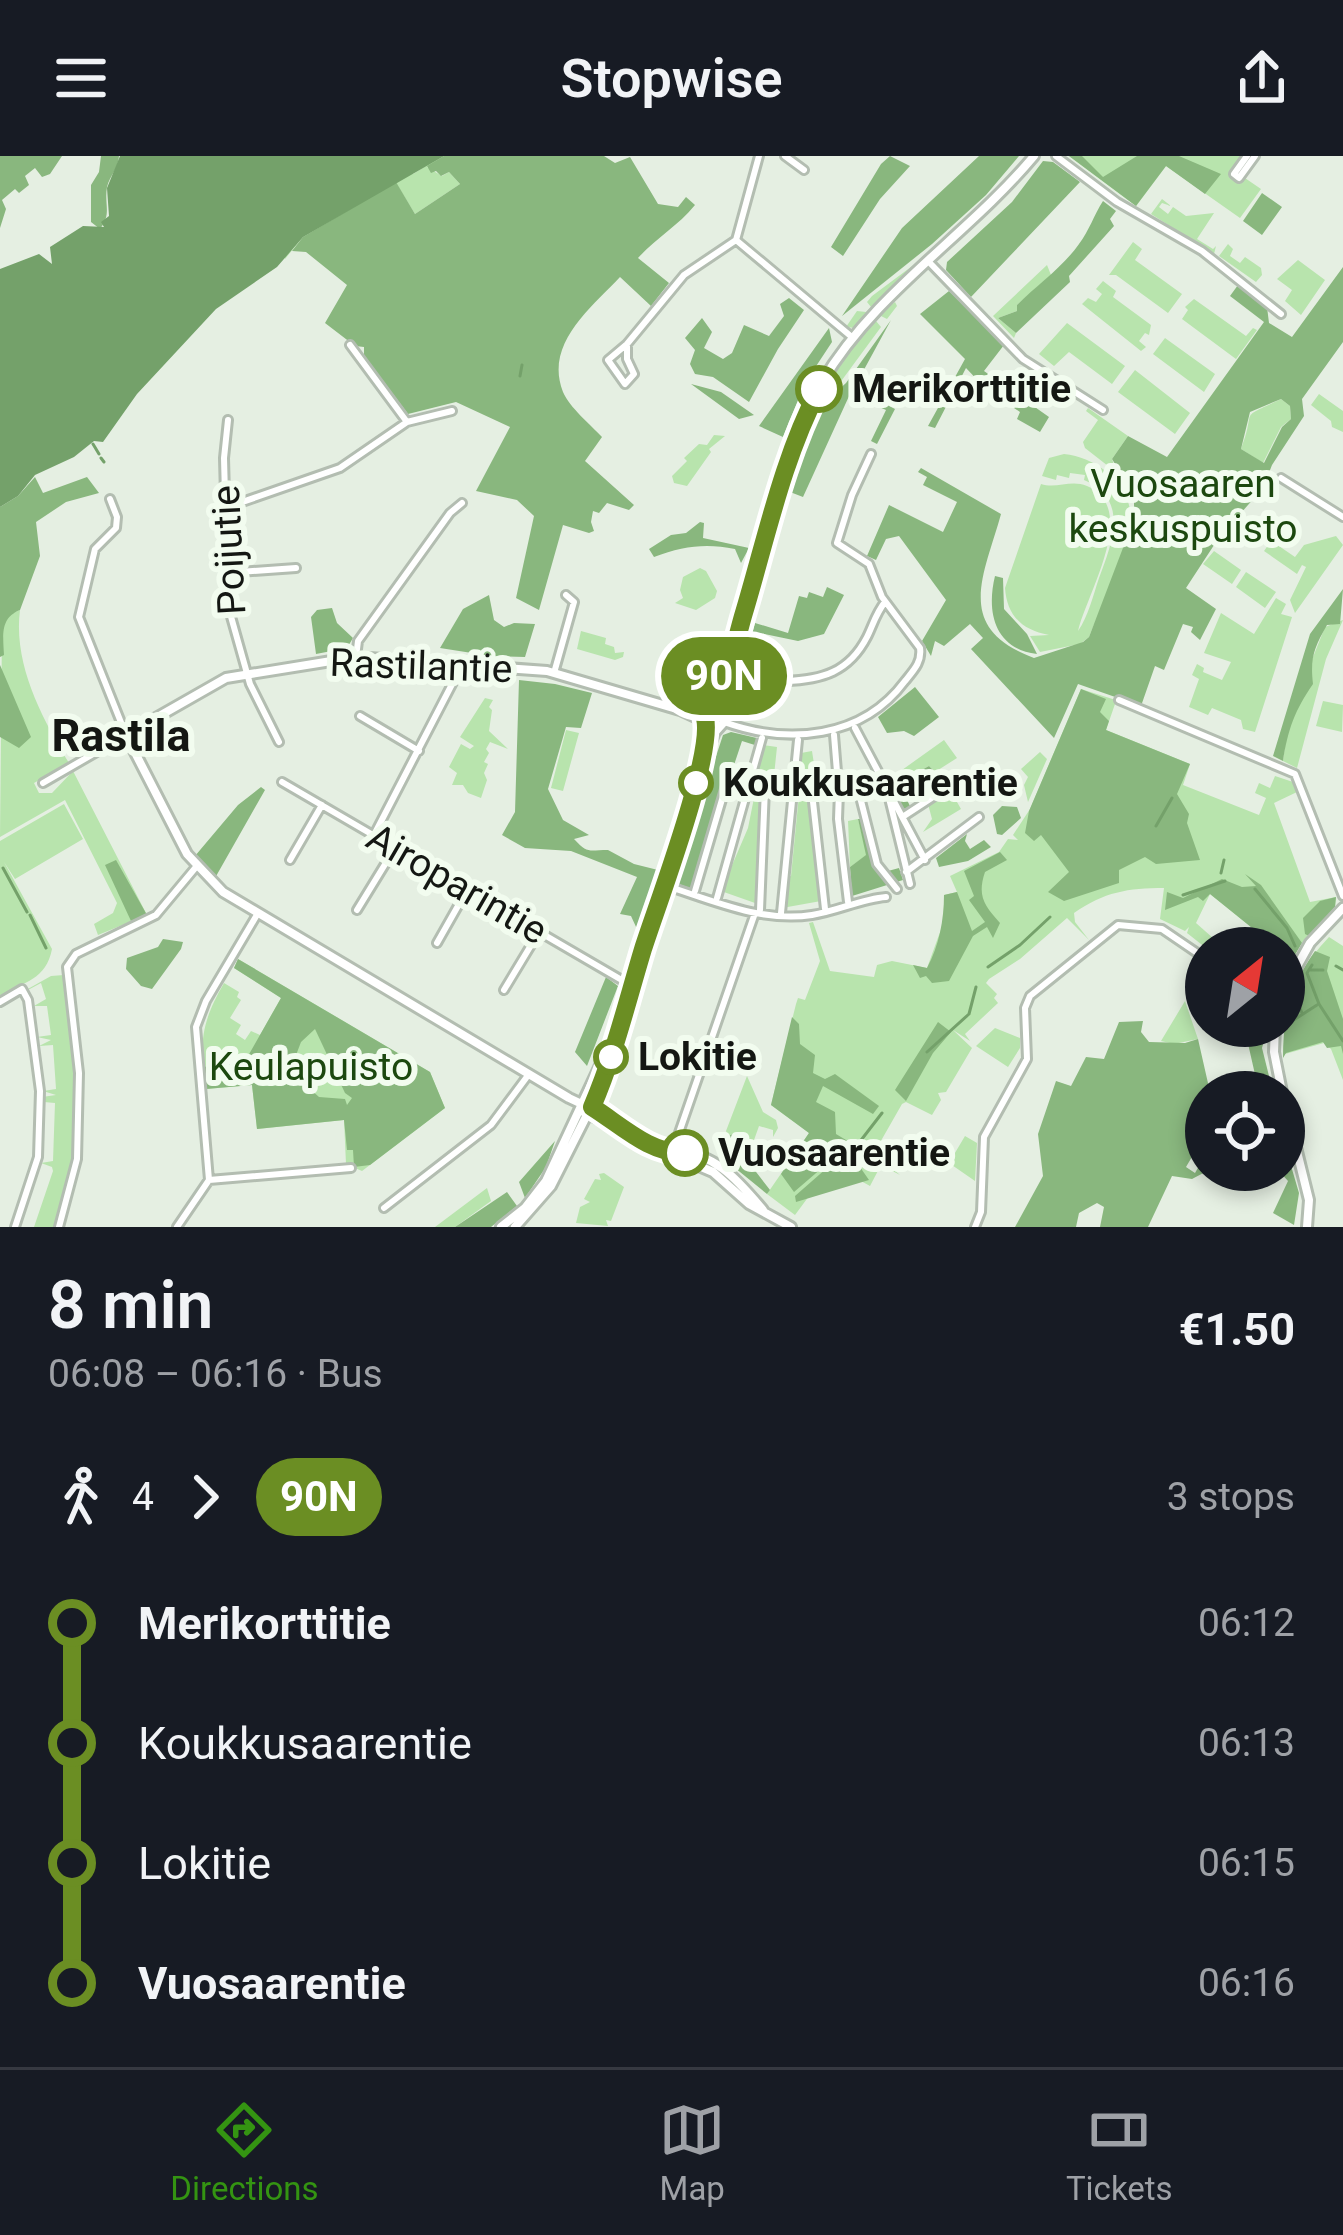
<!DOCTYPE html>
<meta charset="utf-8">
<style>
:root{--surface:#171b24;--page:#20242c;--text:#f1f3f6;--muted:#9ea1a6;--line:#363941;--accent:#349412}
body{margin:0;font-family:Roboto,sans-serif;background:var(--page);color:var(--text);height:100vh;display:flex;flex-direction:column;font-size:45px;white-space:nowrap}
*{box-sizing:border-box;margin:0}
p{font-size:39px;color:var(--muted)}
.icon{flex:none;width:66px;height:66px;fill:none;stroke:currentColor;stroke-width:2;stroke-linecap:round;stroke-linejoin:round}
.map{position:relative;height:1071px;overflow:hidden}
.sheet{display:flex;flex-direction:column;background:var(--surface);flex:1}
.sheet>*{flex:none}
.badge{padding:0 24px;border-radius:39px;font-size:42px;line-height:78px}
.needle{width:78px;rotate:30deg}
.tools{position:absolute;left:1185px;top:771px;display:grid;gap:24px}
.tools a{display:grid;place-items:center;width:120px;height:120px;border-radius:50%;background:var(--surface);box-shadow:0 6px 18px #0003;font-size:60px}
.map>.badge{position:absolute;translate:-50% -50%;box-shadow:0 0 0 6px #fff}
.legs{display:flex;align-items:center;gap:18px;height:132px;padding:0 48px;font-size:39px}
.legs p{margin-inline-start:auto}
.overview{display:flex;align-items:center;justify-content:space-between;height:204px;padding:0 48px}
h1{font-size:66px;font-weight:600;line-height:90px}
ul{padding:0 48px;list-style:none}
li{display:flex;align-items:center;gap:42px;height:120px;font-size:45px}
li i{display:grid;place-items:center;width:18px;height:100%;margin:0 15px;background:currentColor}
li i::after{content:'';width:30px;height:30px;margin:-15px;border:9px solid;border-radius:50%;background:var(--surface)}
li p{margin-inline-start:auto}
li:first-child i{background:linear-gradient(#0000 50%,currentColor 0)}
li:last-child i{background:linear-gradient(currentColor 50%,#0000 0)}
header{display:flex;justify-content:space-between;align-items:center;height:156px;padding:0 48px;background:var(--surface);font-size:54px;font-weight:600}
.dock{display:flex;justify-content:space-around;align-items:center;height:168px;border-top:3px solid var(--line);background:var(--surface);font-size:33px;color:var(--muted)}
.dock a{display:grid;justify-items:center;gap:6px}
.dock .active{color:var(--accent)}
.map>svg:first-child{display:block}
.green{fill:#b8e4ad}
.forest{fill:#89b77e;fill-rule:evenodd}
.water{fill:#74a16a}
.lines{fill:none;stroke-linecap:round;stroke-linejoin:round}
.stream{stroke:#74a16a;stroke-width:3}
.street-casing{stroke:#b3bdb1;stroke-width:12}
.secondary-casing{stroke:#b3bdb1;stroke-width:14}
.street{stroke:#fff;stroke-width:6}
.secondary{stroke:#fff;stroke-width:8}
.line-1-casing{stroke:#fff;stroke-width:27}
.line-1{stroke:#6b8e23;stroke-width:18}
.stop-1-dot{fill:#fff;stroke:#6b8e23;stroke-width:6}
.labels{text-anchor:middle;dominant-baseline:central;stroke-width:12;stroke-linejoin:round;paint-order:stroke}
.stop-label{font-size:39px;font-weight:bold;fill:#141713;stroke:#f2fcef;text-anchor:start}
.park-label{font-size:39px;fill:#1c480f;stroke:#f2fcef}
.street-label{font-size:39px;fill:#141713;stroke:#f2fcef}
.quarter-label{font-size:45px;font-weight:bold;fill:#141713;stroke:#f2fcef}
</style>
<header><svg class="icon" aria-label="menu" viewBox="0 0 24 24"><path d="M4 6h16M4 12h16M4 18h16"/></svg>Stopwise<svg class="icon" aria-label="share" viewBox="0 0 24 24"><path d="M12 15V3M7 8l5-5 5 5M5 13v7h14v-7"/></svg></header>
<div class="map">
<svg width="1343" height="1071" viewBox="0 0 1343 1071">
<rect width="100%" height="100%" fill="#e5efe2"/>
<path class="green" d="M379,0H395L413,18L426,10L425,0H444L427,11L442,20L449,16L460,28L415,58L396,27L303,81L285,103L280,90L296,64L293,48L323,29L327,34L352,26L362,10Z
M1069,0H1256L1242,20L1261,33L1240,62L1166,10L1136,50Z
M1162,43L1171,50L1162,47L1159,51L1168,58L1173,51L1186,60L1214,57L1197,83L1213,93L1216,90L1214,98L1151,58Z
M1133,86L1142,93L1135,104L1182,138L1168,157L1116,119H1109Z
M1228,88L1233,93L1230,100L1240,107L1245,101L1261,112L1262,119L1256,126L1219,100Z
M927,99L855,172L846,171L857,155L866,156L871,151L867,146L872,140Z
M1298,104L1325,124L1301,159L1285,145L1292,134L1277,123Z
M1047,109L1051,119L1017,149V155L998,162L1016,177L1014,182L993,160Z
M1103,125L1116,135L1113,141L1151,169L1149,179L1145,177L1139,185L1146,191L1141,195L1082,148L1088,142L1096,146L1102,138L1096,133Z
M1194,143L1246,180L1253,172L1257,174L1236,203L1182,163L1188,154L1185,151Z
M895,146L897,150L887,163L881,160L876,165L881,171L842,224L818,248L785,332C802,265 837,187 895,146Z
M1067,167L1125,210L1112,228L1069,196L1054,210L1039,198Z
M1165,182L1215,218L1204,236L1153,198Z
M1135,214L1190,257L1175,278L1118,236Z
M1319,238L1343,255V276L1332,271L1331,265L1311,249Z
M1281,243L1290,250L1291,263L1281,271L1263,307L1241,293C1258,250 1235,265 1281,243Z
M1088,252L1128,280L1112,303L1117,317L1085,292L1083,286L1098,264L1086,255Z
M714,279L725,280L709,293L711,296L687,330L674,327L672,320L687,305L684,302L699,288L707,289Z
M1064,298C1101,302 1138,334 1130,375C1125,407 1101,450 1089,481L1080,488L1040,496L1030,480L1049,479C1022,474 1007,460 1005,432L1041,328C1057,333 1071,323 1087,330C1140,352 1087,437 1078,475C1088,461 1093,440 1099,422C1112,387 1130,343 1084,324L1085,319L1070,317L1069,322L1057,319L1056,324L1042,320L1049,302Z
M1336,380L1343,389L1295,457L1290,444L1306,411L1302,409L1297,418L1264,395L1274,381L1276,388L1295,401L1304,389Z
M1214,395L1241,414L1232,428L1203,408Z
M700,412L706,415L717,435L715,442L696,454L675,447L683,442L680,434L683,421Z
M1246,416L1276,436L1265,452L1236,431Z
M1276,442L1286,448L1281,458L1292,461L1255,576L1243,573L1241,564L1212,552L1208,559L1189,551L1199,523L1192,519L1197,508L1204,512L1203,516L1222,524L1231,506L1204,497L1221,457L1254,478Z
M20,454C13,508 42,562 69,607L34,627L39,637H52L73,615L147,759L98,779L94,768L113,757L117,747L65,644L0,681L2,472L10,458Z
M1343,464L1326,503L1297,612L1283,605C1285,592 1286,578 1290,565C1297,545 1313,533 1309,511L1325,471Z
M581,475L606,482L605,488L614,491L615,497L624,496L623,501L615,504L577,493Z
M1081,533L1122,546L1115,548L1106,574L1190,608L1183,629L1259,659L1266,642L1255,637L1259,627L1270,632L1275,620L1293,626L1297,636L1274,647L1310,746L1336,741L1335,751L1300,789L1284,817V792H1269L1272,788L1210,738L1196,767L1222,790L1221,792H1206L1187,777L1189,771L1185,775L1160,763L1164,732C1128,732 1104,736 1074,757L1075,766L1089,784L1067,762L1020,803L989,823L986,827L997,838L994,842L998,847L965,878L970,885L953,874L972,892L946,936L938,937L941,944L932,959L906,946L902,948L874,997L900,1019L881,1009L870,1030L832,1009L795,1059L767,1038L809,977L771,949L796,848L798,842L805,844L820,805L809,767L813,766L830,815L874,821L877,809L892,805L927,812L944,765V739L957,736L950,720L999,696L1008,683L1018,684L1013,679L1030,653Z
M485,542L493,544L489,551L492,554L489,575L508,593L490,586L486,593L489,597L484,606L488,608L484,617L487,624L481,642L468,637L463,629H452L457,617L449,611L461,588L470,593L474,590L460,581Z
M1323,545L1343,549L1342,576L1316,570Z
M566,574L579,577L563,635L551,632Z
M944,584L957,602L935,616L929,610L892,630L888,624Z
M763,589L777,591L773,629L757,625Z
M812,595L818,634L799,633L801,597Z
M1040,596L1047,603L1028,646L1024,629L1028,621L1021,613Z
M756,632H764L755,747L721,735L748,672Z
M949,632L961,653L923,676L932,663L928,648Z
M799,639H809L821,745L782,752L785,721L791,720Z
M64,648L83,683L15,723L4,706L52,793C46,824 25,825 0,840V685Z
M858,663L867,699L850,711L848,665Z
M1329,781L1343,790V924L1331,893L1324,887L1285,898C1280,851 1297,815 1329,781Z
M238,803L430,916L445,952L362,1015L346,1008L344,964L257,973L252,929L206,933C199,887 201,867 224,827L239,836L237,841L241,844L230,862L241,869L236,878L245,884L251,875L260,879L281,842L234,812Z
M64,819L77,936L74,1013L56,1071H34L53,1015L52,1011L41,1007L53,1005L55,947L44,946L42,941L56,939L43,935L56,933L53,889L39,890L51,884L37,881L51,879L47,850H34L46,843L41,827L28,834L29,839L26,834L51,820Z
M1185,845L1198,883L1174,888L1161,885Z
M995,872L1020,882V892L1008,911L976,890Z
M747,920L763,956L776,964L778,972L773,981V974L759,970L748,1001L742,999L743,990L736,977L728,980L726,975Z
M965,980L977,987L975,1025L949,1007Z
M604,1017L624,1031L611,1065L606,1064L608,1070L576,1067L580,1051L590,1046L584,1043L595,1023L601,1024L599,1018Z
M487,1032L491,1045L455,1071H435Z"/>
<path class="forest" d="M0,0H62L50,18L42,21L35,12L25,20L29,29L19,37L15,33L2,44L6,53L0,72Z
M101,0H119C118,14 110,19 107,31C104,49 112,58 100,73L91,66V29L99,16Z
M444,0H604L615,7L630,1L658,48L678,51L686,41L695,49C678,70 656,82 638,102L669,127L651,150L620,121C591,152 544,188 563,236C570,252 590,268 602,281L585,305L634,349L629,354L607,347L599,357L593,355L591,366L594,375L589,377L563,369L539,454L516,442L534,360L517,344L476,335L510,271L456,246L408,258L364,200V191L355,190L325,167L347,129L306,96L292,95L303,81L396,26L415,58L460,28L449,16L441,20L436,15L431,17L427,10Z
M890,0L910,10L880,43L843,100L831,91L881,8Z
M979,0H1019L986,39L932,88L842,160L902,72Z
M1069,0H1082L1103,21L1137,0H1179L1221,18L1205,38L1166,10L1136,50Z
M1043,5L1053,6L1080,26L971,141L946,114L947,106L1012,46Z
M1262,37L1282,51L1262,79L1243,65Z
M1103,45L1116,55L1110,63L1114,70L1069,120L1070,126L1016,177L998,162L1017,155V149C1038,128 1062,112 1079,88C1089,75 1094,59 1103,45Z
M1343,111V186L1302,243L1304,260L1272,309L1263,332L1218,383L1186,432L1216,453L1200,484L1191,476L1193,471L1183,468L1164,514L1155,510L1141,550L1078,528L1054,582L971,493L983,482L970,468L944,490L935,485L931,500L922,485L946,444L899,380L886,383L876,404L867,400L889,349L943,376L957,346L923,329L927,321L918,316L921,312L1001,358C984,420 953,472 1034,502L1083,486L1089,481L1134,363V339L1112,303L1128,280L1167,301L1264,166L1230,140L1238,129L1267,151L1269,167L1292,181ZM1281,243L1290,250L1291,263L1282,271L1264,307L1241,293L1250,256Z
M949,135L1004,189L984,215L1049,261L1040,276L1017,263L1020,256L985,232L966,212L935,272L928,270L965,203L920,158Z
M789,142L804,154L778,193L749,246L713,221L695,218L690,208L695,194L685,182L702,162L712,176L704,192L723,203L732,197L744,169L769,180L784,160L780,148Z
M891,164L854,232L895,253L877,288L871,285L886,254L850,238L803,341L790,336L824,247L846,227Z
M829,172L832,186L805,227L783,281L759,270Z
M691,228L721,236L754,259L739,263Z
M35,321L43,337L87,321L99,337L66,346L36,366L40,400L20,454C0,462 3,479 4,499L0,501V351L18,340Z
M700,366L704,367L703,382L749,392L741,407L735,393C706,387 683,390 654,401L649,393L671,379L686,377Z
M995,420L1003,422L1004,453L1027,478L1037,498C995,493 986,457 995,420Z
M827,431L844,439L824,478L798,485L759,477L748,564L741,562V557L732,552L755,467L788,477L799,440L807,442L809,436L823,441Z
M1343,433L1340,468L1327,469C1314,492 1310,502 1313,528C1295,554 1288,573 1283,605L1273,600L1310,478Z
M489,439L494,464L504,471L514,467L535,468L525,501L491,500L440,492L463,453Z
M332,452L337,467L353,482L347,492L316,498L311,461L317,454Z
M0,509L31,581L19,592L0,581Z
M519,524L555,528L592,537L581,572L566,571L548,633L563,664L589,679L574,683C588,698 588,694 608,694L634,708L658,714L637,773L631,760L620,758L637,721L571,695L525,692L502,679L515,656Z
M915,531L939,561L914,580L904,575L887,577L878,561Z
M1081,533L1106,543L1100,556L1109,565L1106,574L1190,608L1177,638L1189,658L1187,667L1200,704L1156,708L1145,701L1119,714V727L1064,745L1048,736L1069,716L1041,679L1034,685L1025,677L1029,655Z
M731,576L761,583L758,590L742,585L732,615L741,619L739,624L728,620L725,624L694,734L679,728L678,717L723,579Z
M929,610L935,616L904,638L911,652L904,657L892,630Z
M261,631L265,634L215,722L195,700L238,649Z
M1002,650L1017,651L1021,662L1002,679L997,678L993,659Z
M858,663H862L877,711H885L888,715L899,712L903,724L852,740L850,711L866,699Z
M967,678L965,685L970,693L984,684L991,691L968,705L939,711L936,702Z
M1000,696L1007,704L985,716C977,740 984,749 1000,767L993,782L987,771L973,780L949,825L932,827L926,820L920,822L913,809L927,812C939,790 944,764 944,739L957,736L972,775L985,766L969,744L974,740L964,715Z
M116,704L147,759L131,765L105,709Z
M1245,718L1261,729L1302,787L1284,817V792H1269L1272,788L1210,738L1203,745L1198,741L1165,754L1167,736L1183,742L1222,723L1242,731L1256,730Z
M1336,741L1335,751L1309,780L1305,778L1303,762L1320,745Z
M163,783L183,786L181,793L152,833L141,830L126,813L127,802L158,791Z
M1315,795L1330,801L1327,815L1343,863V898L1341,890L1327,892L1323,886L1286,897L1283,902C1283,861 1290,830 1315,795Z
M238,803L430,916L445,952L370,1009L354,1011L353,994H347L344,964L257,973L252,929L206,933L203,911L244,907L281,842L234,812ZM315,873L345,937L352,942L347,949L345,943L319,941L310,933L312,927L293,907L301,886Z
M606,821L618,830L587,910L575,896Z
M792,861L799,868L800,888L815,899L813,917L825,923L835,918L879,950L873,958L823,930L816,946L835,956L836,978L851,987L794,1036L781,1018L809,977L771,949Z
M1143,865L1141,876L1149,886L1185,887L1198,883L1210,936H1206V990L1200,987L1186,1011L1195,1017L1206,998V1014H1209L1192,1023L1172,1020L1148,1071H1100L1104,1051L1097,1047L1079,1057L1076,1071H1015L1043,1020L1038,978L1056,925L1071,930L1086,901L1104,903L1119,866Z
M938,866L951,876L933,897L906,945L895,934Z
M1244,870H1268L1262,892L1273,936H1259Z
M736,977L746,980L743,999L770,1034L767,1038L724,1003L728,980Z
M555,985L546,1011L525,1042L519,1026Z
M1284,986L1299,1037L1294,1069L1273,1057L1288,1025L1278,1014H1284Z
M844,997L853,1001L869,1024L796,1046L795,1040Z
M507,1036L517,1050L491,1071H455Z"/>
<path class="water" d="M120,0H444L303,81L277,111L216,153L137,238L103,286L94,285L74,301L35,319L18,340L0,351V113L39,98L52,108L50,91L83,70L104,71L101,66L109,60L107,32Z"/>
<g class="lines">
<path class="stream" d="M520,220L522,209
M93,288L99,298
M101,302L104,306
M1156,670L1172,642
M3,712L27,756
M1221,717L1224,704
M1255,733L1287,772L1295,790
M1183,739L1225,725
M30,759L46,792
M1312,809L1307,817L1319,848L1343,885
M1336,810L1343,814
M988,811L1020,789L1050,761
M1311,814H1323
M1296,843L1302,857
M1289,867L1317,849
M927,896L969,858L976,831
M855,992L882,957"/>
<defs>
<path id="street" d="M785,0L804,14
M1056,0L1117,46L1202,95L1281,158
M1247,0L1234,18L1239,22L1255,0
M736,84L853,182
M736,84L759,0
M929,106L1023,203L1103,254
M627,188V203L634,218L625,228L608,204L627,188L684,119L736,84
M350,189L407,266
M228,264L224,302L228,450L250,528L279,586
M1281,322L1343,361
M225,352L340,312L407,266L452,255
M226,417L296,412
M356,501L358,485L450,357L462,347
M554,517L574,446L566,439
M785,525C822,524 849,516 867,481C873,469 876,457 885,446
M1119,544L1295,618L1343,740
M360,560L419,595
M724,566C788,589 862,583 905,525C914,514 922,506 920,492L882,441L869,408L837,387L852,339L871,298
M855,572L925,704
M834,579L838,628
M282,626L632,830
M43,627L126,579L79,461L95,393L116,372L117,361L110,343
M858,633L877,708L897,733
M887,634L910,728
M839,635L838,663L848,746
M812,637L825,753
M904,660L959,624
M374,679L463,507
M290,704L322,649
M906,716L979,661
M664,729C711,744 762,767 812,759C838,755 861,743 886,741
M695,735L728,623
M717,742L762,582
M357,754L395,692
M760,754L765,632
M258,757L206,845L196,871L209,1024L351,1012
M781,757L798,584
M437,787L467,734
M504,834L539,776
M0,846L22,833L28,844L40,935L38,1001L15,1071
M672,997L755,757
M384,1052L491,969L529,918
M59,1071L77,1003L79,917L67,811L76,798L156,759L196,711
M177,1071L209,1024
M975,1071L981,1056L984,981L1027,903L1025,852L1030,840L1118,769L1162,773L1206,803"/>
<path id="secondary" d="M681,554L708,558
M713,555C758,449 764,326 822,226C875,136 968,79 1034,0
M706,566L680,554L547,515L356,501L226,522L126,579L187,698L223,736L569,942L605,959L657,992L713,1016L749,1048L791,1071
M700,610L707,569
M1284,834L1310,787L1343,752
M1275,870L1274,896L1282,936
M1284,943L1309,1044L1307,1071
M588,958L618,971
M674,997C714,994 740,1027 763,1054
M501,1071L525,1052L546,1025L611,886
M515,1071L551,1030L596,941L701,611L715,576L724,566L722,553L729,513"/>
</defs>
<use href="#street" class="street-casing"/>
<use href="#secondary" class="secondary-casing"/>
<use href="#street" class="street"/>
<use href="#secondary" class="secondary"/>
</g>
<g class="lines">
<defs>
<path id="line-1" d="M685,997C650,998 621,969 592,951C614,900 627,846 643,793C657,749 714,599 705,562C726,535 733,495 743,460C766,384 782,304 819,233"/>
</defs>
<use href="#line-1" class="line-1-casing"/>
<use href="#line-1" class="line-1"/>
</g>
<g class="stop-1-dot">
<circle cx="819" cy="233" r="21"/>
<circle cx="696" cy="627" r="15"/>
<circle cx="611" cy="901" r="15"/>
<circle cx="685" cy="997" r="21"/>
</g>
<g class="labels">
<g class="stop-label">
<text x="852" y="233">Merikorttitie</text>
<text x="723" y="627">Koukkusaarentie</text>
<text x="638" y="901">Lokitie</text>
<text x="718" y="997">Vuosaarentie</text>
</g>
<g class="park-label">
<text x="1183" y="328">Vuosaaren<tspan x="1183" dy="45">keskuspuisto</tspan></text>
<text x="311" y="911">Keulapuisto</text>
</g>
<g class="street-label">
<text transform="translate(229 394) rotate(-93)">Poijutie</text>
<text transform="translate(421 510) rotate(2)">Rastilantie</text>
<text transform="translate(457 728) rotate(30)">Airoparintie</text>
</g>
<g class="quarter-label">
<text x="121" y="579">Rastila</text>
</g>
</g>
</svg>
<div class="tools">
<a><svg class="needle" viewBox="-14 -14 28 28"><path d="M0-13l5 13h-10z" fill="#e53935"/><path d="M0 13l5-13h-10z" fill="#9ea1a6"/></svg></a>
<a><svg class="icon" aria-label="locate" viewBox="0 0 24 24"><circle cx="12" cy="12" r="6"/><path d="M12 2v4M12 18v4M2 12h4M18 12h4"/></svg></a>
</div>
<b class="badge" style="left:724px;top:520px;background:#6b8e23;color:#fff">90N</b>
</div>
<section class="sheet">
<div class="overview"><div><h1>8 min</h1><p>06:08 – 06:16 · Bus</p></div><b>€1.50</b></div>
<div class="legs"><svg class="icon" aria-label="walk" viewBox="0 0 24 24"><circle cx="13" cy="4" r="2"/><path d="M13 8l-2 6 4 7M11 14l-3 7M7 12l3-4h3l4 4"/></svg>4<svg class="icon" aria-label="forward" viewBox="0 0 24 24"><path d="M9 5l7 7-7 7"/></svg><b class="badge" style="background:#6b8e23;color:#fff">90N</b><p>3 stops</p></div>
<ul>
<li><i style="color:#6b8e23"></i><b>Merikorttitie</b><p>06:12</p></li>
<li><i style="color:#6b8e23"></i><span>Koukkusaarentie</span><p>06:13</p></li>
<li><i style="color:#6b8e23"></i><span>Lokitie</span><p>06:15</p></li>
<li><i style="color:#6b8e23"></i><b>Vuosaarentie</b><p>06:16</p></li>
</ul>
</section>
<nav class="dock">
<a class="active"><svg class="icon" aria-label="directions" viewBox="0 0 24 24"><path d="M12 3l9 9-9 9-9-9zM9 14v-3h6M13 9l2 2-2 2"/></svg>Directions</a>
<a><svg class="icon" aria-label="map" viewBox="0 0 24 24"><path d="M3 6l6-2 6 2 6-2v14l-6 2-6-2-6 2zM9 4v14M15 6v14"/></svg>Map</a>
<a><svg class="icon" aria-label="tickets" viewBox="0 0 24 24"><path d="M3 7h18v10H3zM15 7v10"/></svg>Tickets</a>
</nav>
